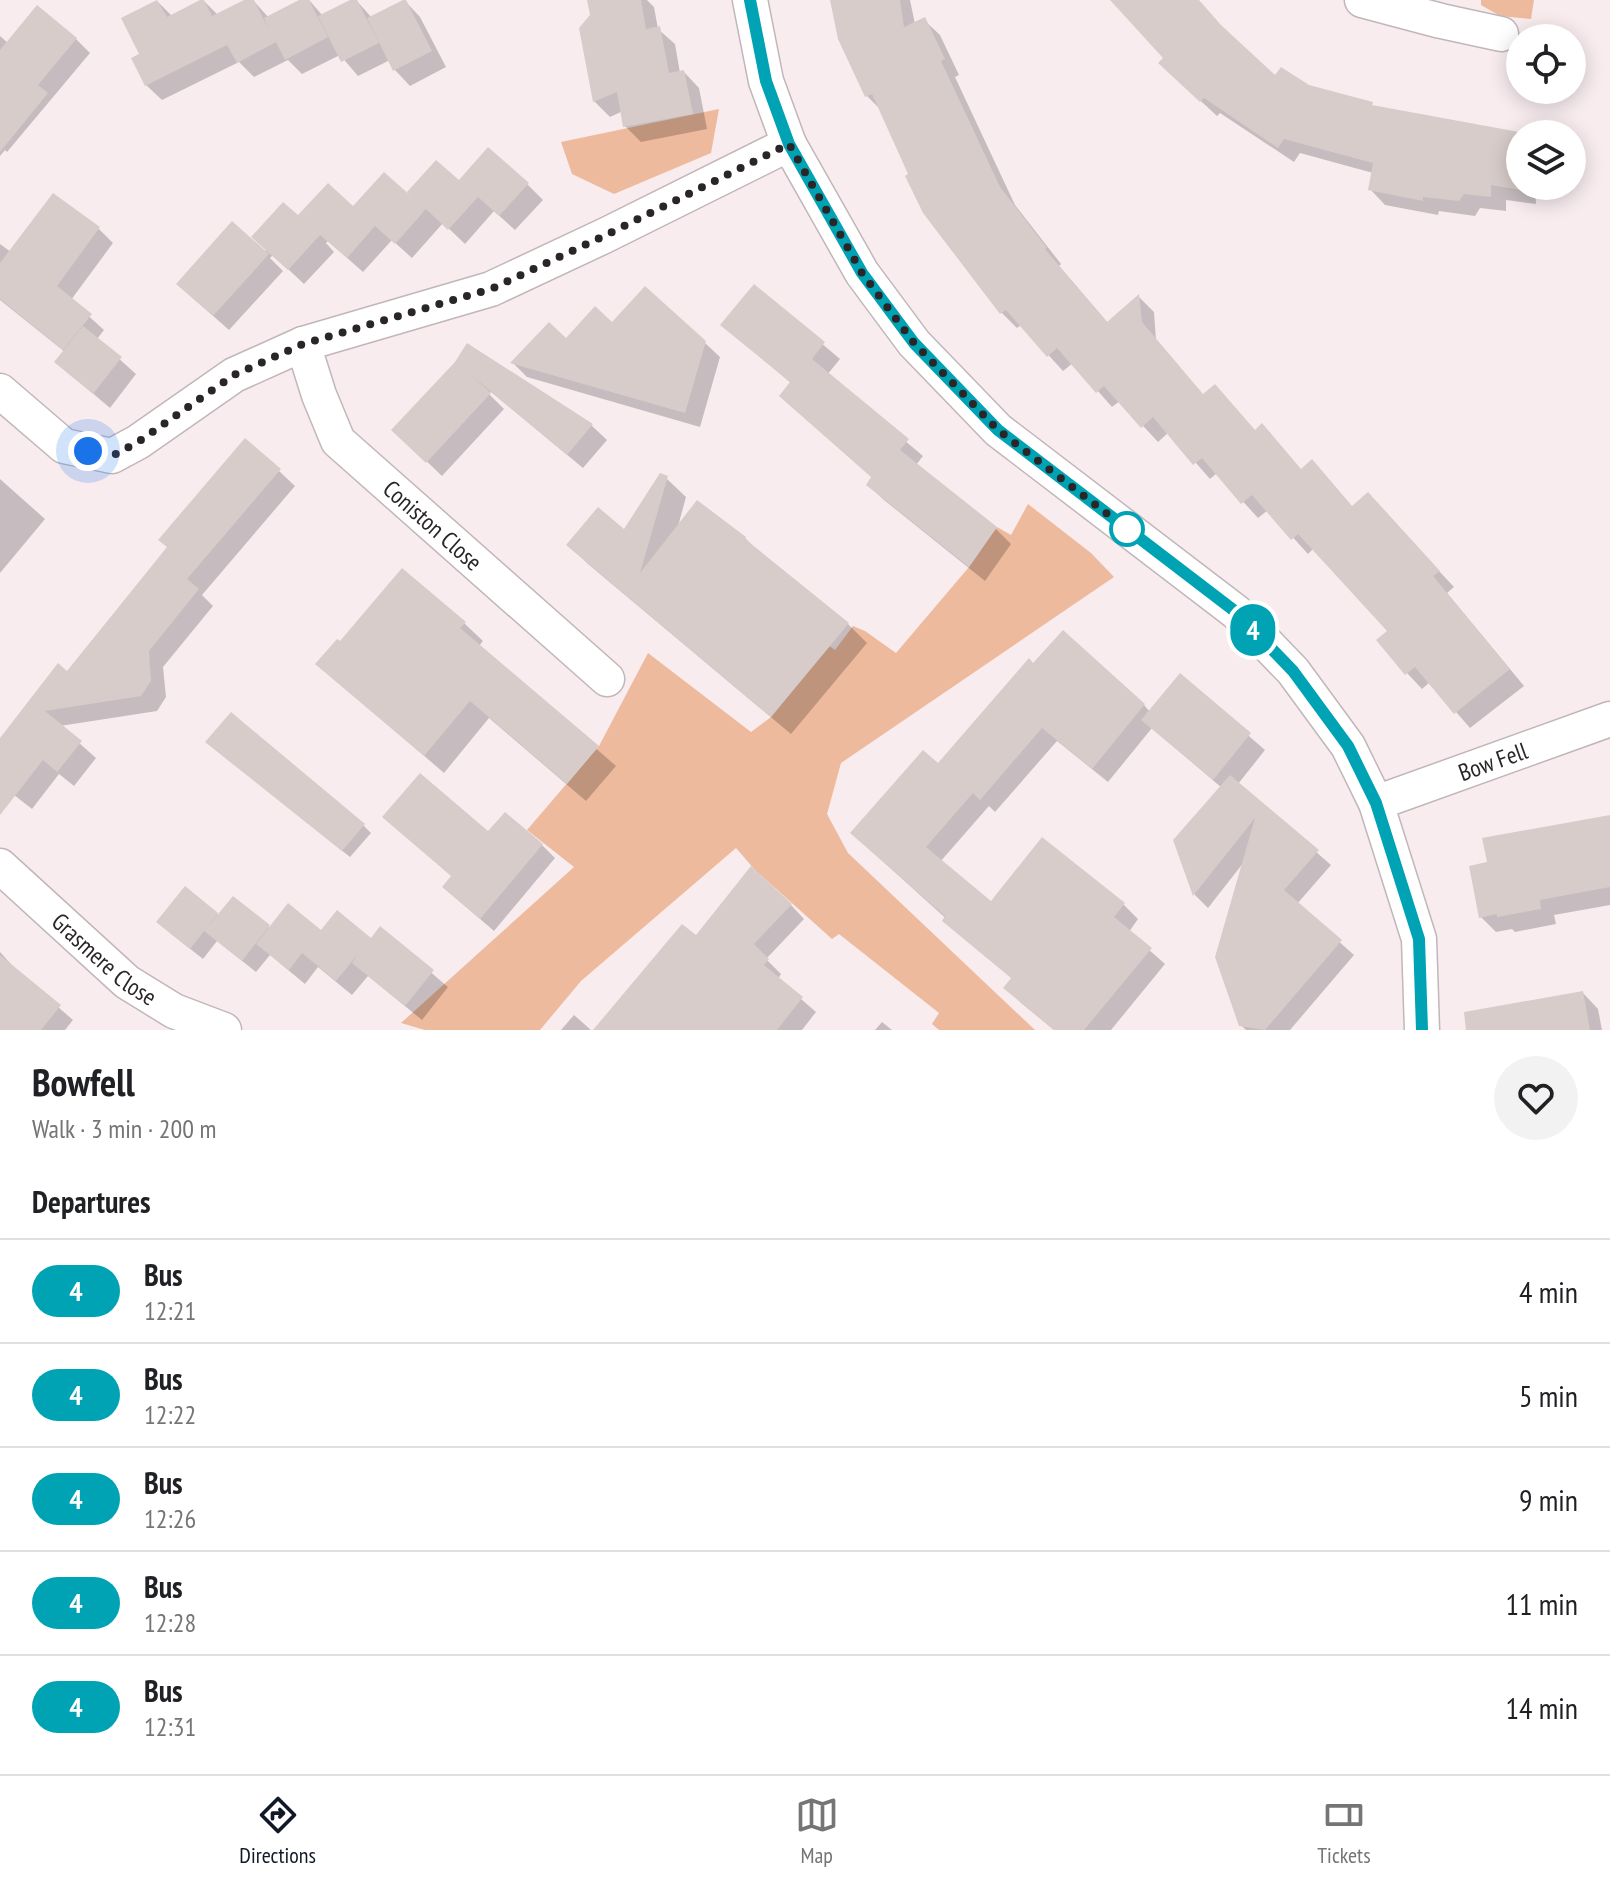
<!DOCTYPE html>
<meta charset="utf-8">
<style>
:root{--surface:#fff;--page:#f2f2f2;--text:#202124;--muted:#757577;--line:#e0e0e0;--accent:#111827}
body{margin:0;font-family:"PT Sans Narrow",sans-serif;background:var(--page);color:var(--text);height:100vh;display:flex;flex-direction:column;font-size:30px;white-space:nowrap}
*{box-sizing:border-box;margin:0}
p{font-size:26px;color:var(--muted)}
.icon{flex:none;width:44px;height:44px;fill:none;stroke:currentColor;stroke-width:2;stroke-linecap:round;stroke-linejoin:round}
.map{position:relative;height:1030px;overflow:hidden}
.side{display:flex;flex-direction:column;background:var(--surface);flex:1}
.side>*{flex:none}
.badge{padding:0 16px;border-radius:26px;font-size:28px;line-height:52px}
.controls{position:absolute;left:1506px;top:24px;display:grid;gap:16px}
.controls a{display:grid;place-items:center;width:80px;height:80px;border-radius:50%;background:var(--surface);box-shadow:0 4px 20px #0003;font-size:40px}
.you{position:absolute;width:40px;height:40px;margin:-20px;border:6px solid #fff;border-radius:50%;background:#1a73e8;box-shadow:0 0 0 12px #1a73e833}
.map>.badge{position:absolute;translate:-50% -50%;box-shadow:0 0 0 4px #fff}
h2{padding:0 32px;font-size:30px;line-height:72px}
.round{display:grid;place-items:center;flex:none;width:84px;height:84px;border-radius:42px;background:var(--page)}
.head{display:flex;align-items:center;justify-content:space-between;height:136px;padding:0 32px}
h1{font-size:38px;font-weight:700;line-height:60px}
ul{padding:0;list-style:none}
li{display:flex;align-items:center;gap:24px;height:104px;padding:0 32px;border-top:2px solid var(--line)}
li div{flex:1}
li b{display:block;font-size:30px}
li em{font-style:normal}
li .badge{min-width:88px;font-weight:700;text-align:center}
.dock{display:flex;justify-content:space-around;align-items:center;height:112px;border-top:2px solid var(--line);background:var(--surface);font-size:22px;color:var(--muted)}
.dock a{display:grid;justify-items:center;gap:4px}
.dock .on{color:var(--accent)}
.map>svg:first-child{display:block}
.green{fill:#eeba9d}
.shadow{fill:#0003}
.building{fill:#d8ccca}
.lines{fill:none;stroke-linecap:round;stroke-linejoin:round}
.minor-casing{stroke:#c1b6b9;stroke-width:37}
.minor{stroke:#fff;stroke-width:34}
.line-casing{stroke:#fff;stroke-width:18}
.line{stroke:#00a3b4;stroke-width:12}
.walk{stroke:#2a2627;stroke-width:8;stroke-dasharray:0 14.4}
.stop-dot{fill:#fff;stroke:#00a3b4;stroke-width:4}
.labels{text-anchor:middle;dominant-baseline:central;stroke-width:8;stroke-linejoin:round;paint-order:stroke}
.street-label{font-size:24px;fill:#2a2627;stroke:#fffcfd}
</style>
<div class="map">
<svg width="1610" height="1030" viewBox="0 0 1610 1030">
<rect width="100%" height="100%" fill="#f8ecef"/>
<path class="green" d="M1481,0H1534L1531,19L1500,16L1481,5Z
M719,109L711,153L614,194L572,174L561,142Z
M1028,504L1091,553L1114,577L841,763L827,814L848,853L1035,1030H939L932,1024L939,1013L839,934L832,939L755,870L736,848L581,981L540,1030H425L401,1023L574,867L527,830L599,746L648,653L751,732L771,717L828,645L835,650L853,626L865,631L896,653L969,567L997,527L1011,535Z"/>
<path class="shadow" d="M203,0L218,15L253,0L269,18L303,0H309L323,16L356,0L372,18L405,1L420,17L446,67L410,86L395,70L390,60L358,76L340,55L302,74L288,60L254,77L239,62L162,100L146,85L142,55L158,2L172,16Z
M593,0H647L654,7L658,29L675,44L680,73L684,72L699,88L707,129L641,142L625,126L623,111L610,117L594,101Z
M833,0H910L915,24L924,20L940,35L959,75L955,77L1015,205L1061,264L1059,266L1108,323L1139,297L1154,312L1156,340L1204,396L1256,432L1302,471L1353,508L1383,511L1454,587L1447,593L1524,686L1470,728L1430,682L1422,689L1407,673L1389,631L1314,548L1308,554L1268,510L1258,518L1217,473L1210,479L1169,432L1158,442L1120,401L1112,407L1073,363L1063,371L1021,325L1017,328L1002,313L924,212L911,175L882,111L867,96Z
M1113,0H1198L1230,36L1276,78L1371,104L1375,108L1518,133L1520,136V186H1535L1536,204L1506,200V211L1480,208L1475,216L1439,211L1438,215L1385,205L1370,189L1373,173L1300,153L1294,162L1220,113L1217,116L1176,78L1166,58Z
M0,36L8,43L76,39L90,53L7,152L5,150L0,156Z
M459,183L527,184L543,200L515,230L494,211L465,244L443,223L412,258L392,240L363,272L328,241L326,243L334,252L304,284L273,255L270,258L283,271L229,330L194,299L264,252L298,218L414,201Z
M53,195L99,229L113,243L71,300L104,330L97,339L136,374L110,408L56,362L65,352L0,300V244L11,252Z
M754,286L840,359L827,375L923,456L916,465L996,529L1011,544L985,581L884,500L868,485L873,478L792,384L723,325Z
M612,325L704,342L720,357L700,427L527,377L513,363Z
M468,345L592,426L607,440L583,468L491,392L489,394L504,409L442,476L394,430L457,363Z
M279,471L295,486L202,595L213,606L163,667L166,697L157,711L60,726L96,758L74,786L59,774L32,809L0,784V741Z
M666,478L686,497L677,530L745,538L765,558L848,624L867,643L791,734L588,564L569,545L624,532Z
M0,479L45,519L0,573Z
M464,623L483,641L479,646L616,766L586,801L489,718L444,773L318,664Z
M1034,665L1144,705L1150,712L1180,676L1265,750L1238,784L1331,865L1297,904L1354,955L1290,1030H1246L1241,1025L1244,862L1208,908L1195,895L1176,840L1222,788L1152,728L1108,782L1057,741L995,812L989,806L940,862L991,904L1043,840L1124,905L1138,919L1129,932L1165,964L1111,1030H1054L1020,1002L1013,979L868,848L938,766Z
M215,749L364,826L371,833L350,857Z
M1610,817V905L1554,915L1556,924L1515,932L1512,929L1496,932L1481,917L1489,864Z
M489,834L542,845L555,858L494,931L458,900Z
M185,888L219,916L233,898L270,928L371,941L380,929L448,987L422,1020L368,976L352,995L318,967L305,984L270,955L256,972L217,941L203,959L170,933Z
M791,905L804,919L766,959L781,974L778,979L816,1012L802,1030H596L696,938Z
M0,952L19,973L73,1020L65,1030H0Z
M1583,993L1598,1009L1602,1030H1512Z
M574,1015L591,1030H561Z
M882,1022L892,1030H875Z"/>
<path class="building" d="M157,0L167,17L200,0H204L212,16L244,0H254L269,30L264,18L299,0H309L328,37L285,60L276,42L237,63L227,45L145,86L131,58L139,54L121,18Z
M350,0H357L379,43L341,62L318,16Z
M403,0H406L432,51L393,71L367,18Z
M587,0H641L646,29L660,26L669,73L684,70L693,114L623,127L617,92L593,102L579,28L590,15Z
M830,0H900L904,27L925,17L945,59L941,61L1000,187L1047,248L1045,249L1107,322L1139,294L1142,322L1203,394L1215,384L1255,430L1262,423L1301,469L1312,459L1352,506L1368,492L1440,571L1433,576L1510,669L1454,714L1415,667L1405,675L1376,640L1387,631L1298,534L1291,540L1252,495L1241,504L1202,458L1193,465L1153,417L1141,428L1104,386L1096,393L1057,348L1047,357L1006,310L1000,314L923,213L905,176L908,174L872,94L865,97L838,39Z
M1110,0H1199L1221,25L1275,75L1281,67L1309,85L1373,102L1372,105L1519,132L1521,190L1491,185V197L1464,194L1459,201L1423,197V201L1368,190L1373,163L1284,139L1278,148L1204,98L1200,102L1158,63L1163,58Z
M37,5L77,38L38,85L48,93L0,152V50Z
M488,147L529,183L499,216L478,197L448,230L426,209L395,244L375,226L347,258L306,223L320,235L288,270L251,237L283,202L298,215L328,183L353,206L384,172L411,196L407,192L436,160L459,180Z
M53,193L100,227L57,286L92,314L63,350L0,299V263Z
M232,221L269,254L213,316L176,284Z
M754,284L825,342L812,359L909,439L900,450L997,527L969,567L866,485L871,477L779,396L790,382L720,325Z
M645,286L706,341L685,413L510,363L549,322L566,338L595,306L612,322Z
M83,326L122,357L93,394L54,362Z
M467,343L593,424L567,455L471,375L491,393L426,463L391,430L455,362Z
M245,438L281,469L187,579L199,589L149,651L151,681L141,696L45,711L82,741L57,772L43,760L0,815V738L58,663L67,671L167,547L158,540Z
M660,473L668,476L640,573L697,500L746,537L745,539L849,623L771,717L566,545L598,507L624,529Z
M402,568L466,622L460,628L599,746L567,784L470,701L424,756L315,664L337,639L340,641Z
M1063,630L1145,704L1092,769L1042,728L980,800L973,793L926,847L991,901L1042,837L1125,903L1114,917L1152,948L1084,1030H1054L1003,988L1011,978L942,921L945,916L850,833L923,750L938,763L1029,658L1033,663Z
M1180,673L1251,733L1213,780L1141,720Z
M231,712L365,824L342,851L205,742Z
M420,773L488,831L505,812L543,844L480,919L442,887L451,876L382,817Z
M1230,775L1319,850L1284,890L1342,940L1265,1030L1239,1026L1215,957L1255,818L1193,896L1173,840Z
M1610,815V887L1540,900L1541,909L1497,917V914L1479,918L1469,866L1487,862L1482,838Z
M751,866L792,904L754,944L769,959L764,965L803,997L777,1030H593L682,924L696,935Z
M185,886L218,913L190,949L156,922Z
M233,896L270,925L242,961L204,931Z
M288,903L321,930L337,910L371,938L380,926L434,970L405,1006L352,963L358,954L336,981L302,953L289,970L256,944Z
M0,955L61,1005L41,1030H0Z
M1583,991L1590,1030H1466L1464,1012Z"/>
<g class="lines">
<defs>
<g id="minor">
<path d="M750,0L766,81L789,144L862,273L914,343L998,430L1236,612L1293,671L1348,746L1376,803L1419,939L1422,1030"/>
<path d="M1362,0L1441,21L1501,34"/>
<path id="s1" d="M303,344L319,395L338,441L607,679"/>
<path d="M0,391L64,446L112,456L138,442L234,375L303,344L491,289L604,236L789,144"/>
<path id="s2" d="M1376,803L1610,719"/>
<path id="s3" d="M0,866L127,982L174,1011L224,1030"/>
</g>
</defs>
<use href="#minor" class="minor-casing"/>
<use href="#minor" class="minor"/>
</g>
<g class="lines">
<defs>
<path id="line" d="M750,0L766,81L789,144L862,273L914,343L998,430L1236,612L1293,671L1348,746L1376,803L1419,939L1422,1030"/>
</defs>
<use href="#line" class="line-casing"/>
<use href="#line" class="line"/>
<path class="walk" d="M88,451L112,456L138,442L234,375L303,344L491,289L604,236L789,144L862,273L914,343L998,430L1127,529"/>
</g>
<circle class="stop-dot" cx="1127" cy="529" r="16"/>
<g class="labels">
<g class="street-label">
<text stroke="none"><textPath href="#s1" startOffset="230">Coniston Close</textPath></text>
<text stroke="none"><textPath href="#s2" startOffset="124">Bow Fell</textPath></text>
<text stroke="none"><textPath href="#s3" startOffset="140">Grasmere Close</textPath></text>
</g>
</g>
</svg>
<div class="controls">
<a><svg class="icon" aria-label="locate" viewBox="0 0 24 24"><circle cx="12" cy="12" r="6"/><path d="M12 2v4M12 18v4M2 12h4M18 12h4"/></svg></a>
<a><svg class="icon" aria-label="layers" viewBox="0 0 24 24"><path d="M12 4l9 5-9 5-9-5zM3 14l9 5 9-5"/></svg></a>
</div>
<div class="you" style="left:88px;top:451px"></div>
<b class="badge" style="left:1253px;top:630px;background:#00a3b4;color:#fff">4</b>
</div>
<section class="side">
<div class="head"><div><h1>Bowfell</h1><p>Walk · 3 min · 200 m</p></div><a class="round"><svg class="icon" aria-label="heart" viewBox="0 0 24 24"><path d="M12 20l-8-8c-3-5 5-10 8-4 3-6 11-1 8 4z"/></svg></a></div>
<h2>Departures</h2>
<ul>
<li><span class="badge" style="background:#00a3b4;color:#fff">4</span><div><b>Bus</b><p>12:21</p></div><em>4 min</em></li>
<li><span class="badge" style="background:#00a3b4;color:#fff">4</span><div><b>Bus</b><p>12:22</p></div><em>5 min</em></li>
<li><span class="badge" style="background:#00a3b4;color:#fff">4</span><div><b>Bus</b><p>12:26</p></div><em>9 min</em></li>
<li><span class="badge" style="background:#00a3b4;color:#fff">4</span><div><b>Bus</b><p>12:28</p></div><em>11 min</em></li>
<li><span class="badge" style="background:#00a3b4;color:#fff">4</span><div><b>Bus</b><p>12:31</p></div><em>14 min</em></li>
</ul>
</section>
<nav class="dock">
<a class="on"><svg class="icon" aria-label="directions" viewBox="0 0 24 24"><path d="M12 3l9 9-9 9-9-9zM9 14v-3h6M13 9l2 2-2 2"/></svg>Directions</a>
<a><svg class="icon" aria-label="map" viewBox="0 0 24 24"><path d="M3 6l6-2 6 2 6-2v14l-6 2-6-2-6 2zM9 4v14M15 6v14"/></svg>Map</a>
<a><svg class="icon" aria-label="tickets" viewBox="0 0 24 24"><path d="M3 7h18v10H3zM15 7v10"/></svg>Tickets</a>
</nav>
